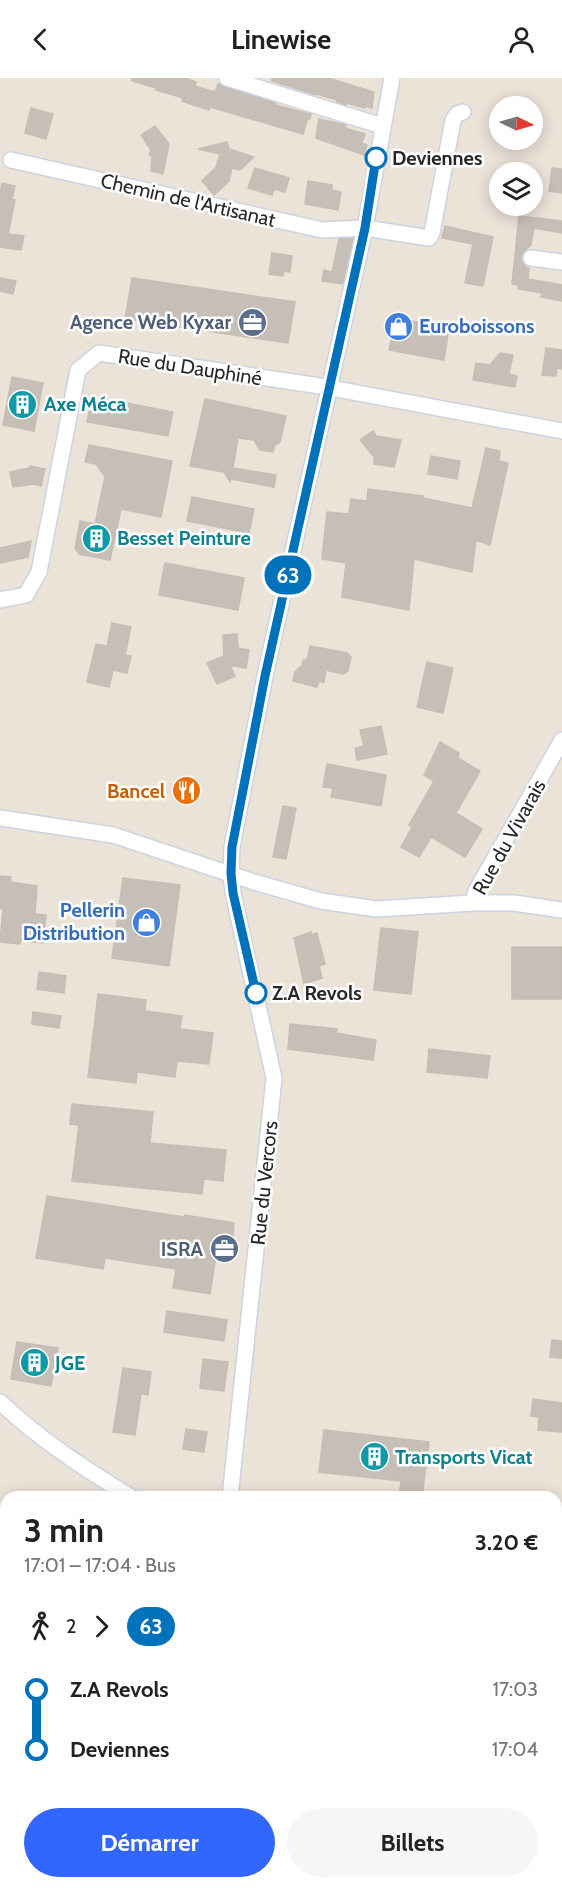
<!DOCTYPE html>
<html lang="fr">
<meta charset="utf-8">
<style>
:root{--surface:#fff;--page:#f6f6f6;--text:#222;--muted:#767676;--accent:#3267ff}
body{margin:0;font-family:Cabin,sans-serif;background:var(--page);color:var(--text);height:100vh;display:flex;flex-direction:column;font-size:22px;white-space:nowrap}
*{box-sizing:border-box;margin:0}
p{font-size:20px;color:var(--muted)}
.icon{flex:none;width:33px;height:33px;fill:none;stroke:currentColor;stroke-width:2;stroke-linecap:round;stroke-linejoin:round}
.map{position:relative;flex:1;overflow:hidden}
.details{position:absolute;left:0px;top:1413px;width:562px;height:398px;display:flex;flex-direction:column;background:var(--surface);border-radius:18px 18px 0 0;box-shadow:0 3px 15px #0003}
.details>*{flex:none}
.badge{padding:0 12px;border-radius:20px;font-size:21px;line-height:39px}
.needle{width:39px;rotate:95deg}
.buttons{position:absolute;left:489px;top:18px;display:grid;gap:12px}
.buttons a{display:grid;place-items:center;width:54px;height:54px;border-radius:50%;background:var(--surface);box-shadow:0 3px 15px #0003;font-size:30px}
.map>.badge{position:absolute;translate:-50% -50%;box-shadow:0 0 0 3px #fff}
.legs{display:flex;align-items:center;gap:9px;height:66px;padding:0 24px;font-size:20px}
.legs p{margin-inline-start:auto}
.overview{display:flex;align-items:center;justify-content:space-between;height:102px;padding:0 24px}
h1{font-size:33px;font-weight:700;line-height:45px}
.button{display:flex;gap:12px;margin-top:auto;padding:12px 24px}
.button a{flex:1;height:69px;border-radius:36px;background:var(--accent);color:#fff;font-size:24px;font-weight:700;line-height:69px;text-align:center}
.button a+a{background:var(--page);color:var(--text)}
ul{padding:0 24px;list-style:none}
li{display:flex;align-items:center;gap:21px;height:60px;font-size:22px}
li i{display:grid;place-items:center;width:9px;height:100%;margin:0 8px;background:currentColor}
li i::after{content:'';width:15px;height:15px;margin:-8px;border:4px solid;border-radius:50%;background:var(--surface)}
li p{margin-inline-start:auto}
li:first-child i{background:linear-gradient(#0000 50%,currentColor 0)}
li:last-child i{background:linear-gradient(currentColor 50%,#0000 0)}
header{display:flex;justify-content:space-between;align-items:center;height:78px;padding:0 24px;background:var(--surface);font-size:27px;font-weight:700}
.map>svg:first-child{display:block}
.building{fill:#c6bfb8;stroke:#c6beb2;stroke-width:1.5}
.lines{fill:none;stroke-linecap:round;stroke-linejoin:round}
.minor-casing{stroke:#ced3e2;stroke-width:18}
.minor{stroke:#fff;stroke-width:15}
.line-1-casing{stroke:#fff;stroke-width:14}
.line-1{stroke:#0072bc;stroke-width:9}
.stop-1-dot{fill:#fff;stroke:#0072bc;stroke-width:3}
.labels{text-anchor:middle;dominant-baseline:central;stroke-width:5;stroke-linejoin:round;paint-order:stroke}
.stop-label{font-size:20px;font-weight:bold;fill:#282828;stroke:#fff;text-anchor:start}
.street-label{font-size:20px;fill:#282828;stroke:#fff}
.service-label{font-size:20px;font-weight:bold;fill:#4e5e75;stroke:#fff;text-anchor:end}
.shop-label{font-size:20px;font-weight:bold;fill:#366cbe;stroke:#fff;text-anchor:start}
.culture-label{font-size:20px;font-weight:bold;fill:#0d838f;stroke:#fff;text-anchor:start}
.food-label{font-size:20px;font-weight:bold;fill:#c56008;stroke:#fff;text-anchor:end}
</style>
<header><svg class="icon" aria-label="back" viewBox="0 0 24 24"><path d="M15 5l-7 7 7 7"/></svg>Linewise<svg class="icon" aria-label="person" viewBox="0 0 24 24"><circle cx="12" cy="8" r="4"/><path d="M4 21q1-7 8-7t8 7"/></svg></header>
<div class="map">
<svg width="562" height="1810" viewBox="0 0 562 1810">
<rect width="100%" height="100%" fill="#ebe2d8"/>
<path class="building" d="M132,0H185L196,4L195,8L215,14L218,6L276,25L275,27L311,36L310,41L308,40L303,56L210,29L209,32L182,23L183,20L156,12V10L132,3Z
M272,0H328L374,14L372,30L365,28V30L347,25L346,27L337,24V22L317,16L316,17L272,3Z
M31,30L53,36L46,61L25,55Z
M319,41L346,47L345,50L365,56L362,65L367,67L364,77L316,60Z
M155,48L169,66L163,96L151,93L152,78L149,77L151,72L141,57Z
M227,64L229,71L254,79L240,92L232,90L229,103L214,117L202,103L216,89L220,76L198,71Z
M255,90L289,100L285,114L274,111L272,117L248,110Z
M552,90L562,91V115L549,113Z
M308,103L332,107V112L341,114L338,132L305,126Z
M2,105L15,108L12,121L15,122L8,156L24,158L21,172L0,169V116Z
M519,138L562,143V155L534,150L531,167L524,174L521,179L526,190H529L528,201L562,207V223L541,219L542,215L518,211L519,207L512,206Z
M445,148L493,159L483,208L465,205L473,166L442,160Z
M353,160L343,206L322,203L324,192L332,194L339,161Z
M272,175L292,178L290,194L284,193L283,198L269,196Z
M0,200L16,203L13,216L0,213Z
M132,200L295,224L288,265L125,241Z
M396,240L449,250L444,282L389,272Z
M546,270L562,272V291L557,290L556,298L542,297Z
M500,275L513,277L509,296L517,298L515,309L473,302L476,285L490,287Z
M12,299L43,305L34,353L3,347Z
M205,321L286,338L280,364L275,367L273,374L260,372L254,362L238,360L233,390L276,397L274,409L231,401L230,404L224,394L190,388Z
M91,322L116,327L117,323L173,334L168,358L87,344Z
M373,353L376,358L401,362L394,389L374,386V379L360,362Z
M89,367L172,383L161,439L121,431L110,482L79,476L75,470L80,443L95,446L105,399L96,386L85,384Z
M486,370L500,373L499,383L508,385L490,467L476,462L472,494L414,481L409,532L342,519L346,485L322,481L327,434L349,436L351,421L367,423L368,411L423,418V420L472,430Z
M431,378L460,383L457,401L428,396Z
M30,388L45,391L41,408L34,406L13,409L10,394L29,390Z
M192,419L254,431L249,455L187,443Z
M31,463L28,479L0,485V470Z
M165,485L244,500L238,532L159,517Z
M112,545L131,549L125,577L131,578L127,595L113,592L109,609L87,604L96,566L107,568Z
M237,556L238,570L249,572L246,590L230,587L235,598L217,606L207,585L224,578L223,557Z
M310,568L347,575L351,579L348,593L343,596L326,592L324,604L319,603L317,609L293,603L295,594L302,587L303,582H307Z
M427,584L453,590L443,635L417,629Z
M381,648L387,676L357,682L355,670L364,668L360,652Z
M440,664L459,675L458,680L480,693L456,735L482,751L465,779L431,759L419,779L401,769L412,749L409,747L434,703L424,697Z
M327,686L386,697L381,728L331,719L333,710L323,709Z
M283,728L296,730L286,781L273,779Z
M0,798L11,799L10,804L37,808L35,836L46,837L43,865L20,863V866L0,864L3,831L0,830Z
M123,800L180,807L169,888L112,880Z
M381,850L418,854L411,916L374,912Z
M311,854V857L317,855L325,886L319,888L322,900L304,906L294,860Z
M512,869H562V921H512Z
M39,894L66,898L64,915L37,911Z
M98,916L146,922L145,933L182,938L180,951L213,955L209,986L177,983L175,999L137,994L136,1005L88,999Z
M33,934L61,938L59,950L32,946Z
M290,946L337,951L336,955L376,962L373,982L288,971Z
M429,971L490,978L487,1000L427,994Z
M72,1026L153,1034L150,1065L226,1072L223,1103L204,1101L202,1116L72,1103L79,1047L70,1046Z
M47,1118L184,1139L185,1137L234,1145L232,1173L217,1171L210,1216L173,1210L176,1191L105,1180L103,1191L36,1180Z
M167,1233L227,1242L224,1263L164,1254Z
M552,1262L562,1263V1280L550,1279Z
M17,1264L58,1270L51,1308L11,1301Z
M203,1281L228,1284L224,1313L200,1310Z
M123,1290L151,1294L148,1317L141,1316L135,1357L113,1354Z
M533,1321L562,1325V1354L538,1352L539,1339L531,1338Z
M186,1351L207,1354L204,1374L183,1371Z
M324,1352L429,1364L422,1419H399L401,1403L319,1394Z"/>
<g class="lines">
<defs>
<path id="minor" d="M227,0L382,48
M11,82L322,152L365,150L429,160L432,155L453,42L457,36L463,34
M531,180L562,184
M0,522L26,517L39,494L78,292L99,275L320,308L562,353
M0,740L113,757L254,804L321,823L376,831L473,825H514L562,832
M473,825L476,813L562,662
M0,1324C39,1361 85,1391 131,1419
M230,1419L274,1000L233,815L231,795L232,769L265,598L365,150L392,0
M556,1517L562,1516
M0,1666L6,1665
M416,1810L418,1804"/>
</defs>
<use href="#minor" class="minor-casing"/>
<use href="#minor" class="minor"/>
</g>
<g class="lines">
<defs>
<path id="line-1" d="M256,915L233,815L231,795L232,769L265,598L365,150L376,80"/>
</defs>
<use href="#line-1" class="line-1-casing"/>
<use href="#line-1" class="line-1"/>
</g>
<defs>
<symbol id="office-disc" viewBox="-11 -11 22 22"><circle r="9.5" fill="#5c6f8a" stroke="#fff"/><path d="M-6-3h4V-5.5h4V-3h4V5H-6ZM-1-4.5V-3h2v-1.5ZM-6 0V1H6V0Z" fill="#fff"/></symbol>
<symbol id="shop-disc" viewBox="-11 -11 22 22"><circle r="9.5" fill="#3f7fe0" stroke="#fff"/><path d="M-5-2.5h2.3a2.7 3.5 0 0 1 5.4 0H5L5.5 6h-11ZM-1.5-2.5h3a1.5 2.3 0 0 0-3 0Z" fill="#fff"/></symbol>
<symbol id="building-disc" viewBox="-11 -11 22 22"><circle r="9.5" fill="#0f9aa8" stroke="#fff"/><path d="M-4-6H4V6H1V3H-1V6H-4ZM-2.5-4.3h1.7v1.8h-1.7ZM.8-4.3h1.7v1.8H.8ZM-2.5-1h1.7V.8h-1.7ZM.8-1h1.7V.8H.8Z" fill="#fff"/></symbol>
<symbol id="restaurant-disc" viewBox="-11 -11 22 22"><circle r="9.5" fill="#e8710a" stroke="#fff"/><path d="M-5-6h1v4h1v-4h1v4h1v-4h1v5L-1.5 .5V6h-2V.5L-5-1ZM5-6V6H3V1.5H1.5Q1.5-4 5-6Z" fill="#fff"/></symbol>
</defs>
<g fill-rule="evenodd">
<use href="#office-disc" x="236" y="228" width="33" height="33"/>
<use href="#shop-disc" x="382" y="232" width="33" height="33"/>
<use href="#building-disc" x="6" y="310" width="33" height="33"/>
<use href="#building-disc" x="80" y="444" width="33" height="33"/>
<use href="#restaurant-disc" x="170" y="696" width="33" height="33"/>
<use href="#shop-disc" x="130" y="828" width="33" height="33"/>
<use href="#office-disc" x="208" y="1154" width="33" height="33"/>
<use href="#building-disc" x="18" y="1268" width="33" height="33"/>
<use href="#building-disc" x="358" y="1362" width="33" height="33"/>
</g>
<g class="stop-1-dot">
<circle cx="376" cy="80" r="10"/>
<circle cx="256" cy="915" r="10"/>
</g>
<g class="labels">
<g class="stop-label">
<text x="392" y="80">Deviennes</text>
<text x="272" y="915">Z.A Revols</text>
</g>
<g class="street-label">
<text transform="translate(188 122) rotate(13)">Chemin de l'Artisanat</text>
<text transform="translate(190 289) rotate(9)">Rue du Dauphiné</text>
<text transform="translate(509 759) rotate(-61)">Rue du Vivarais</text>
<text transform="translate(264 1105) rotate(-84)">Rue du Vercors</text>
</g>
<g class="service-label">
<text x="231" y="244">Agence Web Kyxar</text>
<text x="203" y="1171">ISRA</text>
</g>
<g class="shop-label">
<text x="419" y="248">Euroboissons</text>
<text x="125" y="832" text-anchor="end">Pellerin<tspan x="125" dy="23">Distribution</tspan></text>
</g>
<g class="culture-label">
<text x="44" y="326">Axe Méca</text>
<text x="117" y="460">Besset Peinture</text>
<text x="55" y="1285">JGE</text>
<text x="395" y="1379">Transports Vicat</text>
</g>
<g class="food-label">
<text x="165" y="713">Bancel</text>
</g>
</g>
</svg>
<div class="buttons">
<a><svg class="needle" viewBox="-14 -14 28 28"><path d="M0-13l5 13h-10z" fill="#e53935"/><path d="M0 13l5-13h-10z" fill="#767676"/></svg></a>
<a><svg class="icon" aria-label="layers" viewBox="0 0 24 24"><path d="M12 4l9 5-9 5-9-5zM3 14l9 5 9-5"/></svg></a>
</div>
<b class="badge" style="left:288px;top:497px;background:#0072bc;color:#fff">63</b>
<section class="details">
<div class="overview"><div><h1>3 min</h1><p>17:01 – 17:04 · Bus</p></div><b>3.20 €</b></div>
<div class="legs"><svg class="icon" aria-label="walk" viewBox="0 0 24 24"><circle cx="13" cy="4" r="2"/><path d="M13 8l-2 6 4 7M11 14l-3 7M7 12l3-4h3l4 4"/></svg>2<svg class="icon" aria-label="forward" viewBox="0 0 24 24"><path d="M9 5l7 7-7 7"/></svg><b class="badge" style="background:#0072bc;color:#fff">63</b></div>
<ul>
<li><i style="color:#0072bc"></i><b>Z.A Revols</b><p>17:03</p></li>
<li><i style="color:#0072bc"></i><b>Deviennes</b><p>17:04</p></li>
</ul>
<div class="button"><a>Démarrer</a><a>Billets</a></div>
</section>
</div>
